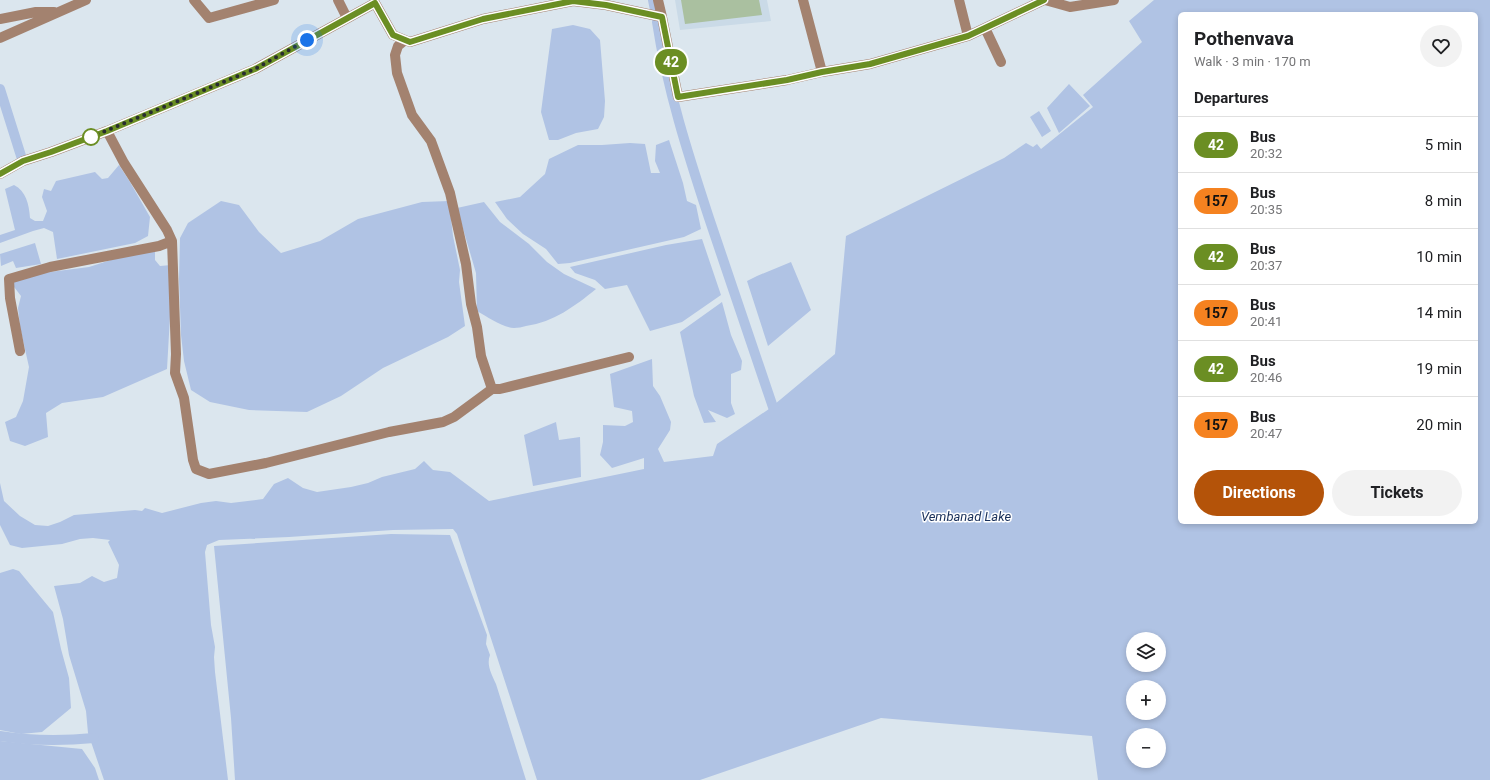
<!DOCTYPE html>
<meta charset="utf-8">
<style>
:root{--surface:#fff;--page:#f2f2f2;--text:#202124;--muted:#757577;--line:#e0e0e0;--accent:#b45309}
body{margin:0;font-family:Roboto,sans-serif;background:var(--page);color:var(--text);height:100vh;display:flex;flex-direction:column;font-size:15px;white-space:nowrap}
*{box-sizing:border-box;margin:0}
p{font-size:13px;color:var(--muted)}
.icon{flex:none;width:22px;height:22px;fill:none;stroke:currentColor;stroke-width:2;stroke-linecap:round;stroke-linejoin:round}
.map{position:relative;flex:1;overflow:hidden}
.side{position:absolute;left:1178px;top:12px;width:300px;height:512px;display:flex;flex-direction:column;background:var(--surface);border-radius:6px;box-shadow:0 2px 6px #0003}
.side>*{flex:none}
.badge{padding:0 8px;border-radius:13px;font-size:14px;line-height:26px}
.tools{position:absolute;left:1126px;top:632px;display:grid;gap:8px}
.tools a{display:grid;place-items:center;width:40px;height:40px;border-radius:50%;background:var(--surface);box-shadow:0 2px 6px #0003;font-size:20px}
.you{position:absolute;width:20px;height:20px;margin:-10px;border:3px solid #fff;border-radius:50%;background:#1a73e8;box-shadow:0 0 0 6px #1a73e833}
.map>.badge{position:absolute;translate:-50% -50%;box-shadow:0 0 0 2px #fff}
h2{padding:0 16px;font-size:15px;line-height:36px}
.round{display:grid;place-items:center;flex:none;width:42px;height:42px;border-radius:21px;background:var(--page)}
.summary{display:flex;align-items:center;justify-content:space-between;height:68px;padding:0 16px}
h1{font-size:19px;font-weight:700;line-height:30px}
.button{display:flex;gap:8px;margin-top:auto;padding:8px 16px}
.button a{flex:1;height:46px;border-radius:24px;background:var(--accent);color:#fff;font-size:16px;font-weight:700;line-height:46px;text-align:center}
.button a+a{background:var(--page);color:var(--text)}
ul{padding:0;list-style:none}
li{display:flex;align-items:center;gap:12px;height:56px;padding:0 16px;border-top:1px solid var(--line)}
li div{flex:1}
li b{display:block;font-size:15px}
li em{font-style:normal}
li .badge{min-width:44px;font-weight:700;text-align:center}
.map>svg:first-child{display:block}
.built{fill:#cadae7}
.green{fill:#aac0a0}
.water{fill:#b0c3e4;fill-rule:evenodd}
.lines{fill:none;stroke-linecap:round;stroke-linejoin:round}
.canal{stroke:#b0c3e4;stroke-width:10}
.minor{stroke:#a3826f;stroke-width:10}
.line-casing{stroke:#fff;stroke-width:9}
.line{stroke:#6b8e23;stroke-width:6}
.walk{stroke:#282c2f;stroke-width:4;stroke-dasharray:0 7.2}
.stop-dot{fill:#fff;stroke:#6b8e23;stroke-width:2}
.labels{text-anchor:middle;dominant-baseline:central;stroke-width:3;stroke-linejoin:round;paint-order:stroke}
.water-label{font-size:13px;font-style:italic;fill:#182f59;stroke:#fff}
</style>
<div class="map">
<svg width="1490" height="780" viewBox="0 0 1490 780">
<rect width="100%" height="100%" fill="#dbe6ee"/>
<path class="built" d="M675,0H767L771,21L680,30Z"/>
<path class="green" d="M681,0H759L762,15L685,24Z"/>
<path class="water" d="M1154,0H1490V780H1098L1092,736L881,718L700,780H537L457,534L453,529L393,530L289,537L219,540L207,545L205,552L211,625L215,647L214,657L215,672L228,780H104L88,733L86,711L69,655L63,619L54,586L80,583L92,576L104,582L117,578L119,565L108,542L110,540L93,538L80,539L62,544L22,548L10,545L0,525V483L4,501L20,516L35,525L48,526L60,522L74,515L135,510L142,511L145,508L162,513L201,503L216,501L231,503L263,499L274,484L288,478L303,488L317,492L351,487L368,483L382,477L415,469L424,461L433,470L450,472L489,501L644,469V458L612,468L600,455L603,442V425L625,426L633,422L632,411L614,407L610,374L652,359L653,386L660,396L671,422L670,430L658,449L664,462L713,456L717,444L769,409L835,354L846,236L1004,158L1026,143L1033,147L1037,144L1041,149L1093,107L1083,95L1142,42L1129,21ZM1180,14H1476V522H1180ZM1133,639H1159V665H1133ZM1133,687H1159V713H1133ZM1133,735H1159V761H1133Z
M573,25L590,29L600,40L605,101L604,117L598,129L576,133L558,140H549L541,112L552,29Z
M1069,84L1090,106L1059,133L1047,108Z
M1039,111L1051,131L1042,137L1030,117Z
M669,140L683,183L687,201L696,205L701,229L684,237L570,263L558,264L546,249L523,234L507,219L495,202L520,197L545,174L549,159L578,145H602L630,143L645,144L651,173H660L655,161L656,145Z
M119,165L130,182L150,217L148,236L135,243L57,259L53,232L44,228L33,231L0,243V235L15,230L5,189L14,185C26,191 29,204 30,218L35,221H43L47,211L42,197L44,189L51,191L56,181L95,172L102,179L108,178Z
M221,201L239,205L259,232L281,253L320,241L358,219L422,202L449,201L453,236L460,270L459,282L465,326L448,337L383,368L341,396L307,412L249,410L210,402L191,390L184,361L181,335L179,279L180,238L188,223Z
M484,202L500,222L529,244L547,262L564,274L596,289C575,306 554,322 526,326C522,327 518,328 514,328C501,327 488,317 477,311L476,273L457,208Z
M702,239L721,295L682,322L650,331L627,285L605,289L595,280L575,273L570,267L666,245Z
M35,243L41,264L16,268L13,261L1,266L0,254Z
M155,249V260L160,266L171,265V299L167,369L103,397L62,403L46,413L48,437L25,446L10,441L5,422L16,417L23,401L29,367L20,327L18,308L21,296L11,283L42,273L89,267L117,258Z
M791,262L811,310L768,346L747,281L757,276Z
M722,302L731,335L742,361L741,370L731,374V403L735,414L727,418L708,410L716,422L704,423L694,396L680,332Z
M556,422L559,440L580,437L581,477L533,486L524,435Z
M391,534L450,535L487,635L486,644L490,655C486,665 492,675 496,684L526,780H235L231,718L214,546Z
M13,569L19,571L53,612L61,649L69,678L71,708L42,732L21,734L0,730V573Z
M0,741L82,749L95,768L99,780H0Z"/>
<g class="lines">
<path class="canal" d="M653,0L655,10
M657,22C667,89 688,154 709,218C731,285 754,352 777,419
M0,89L22,159
M0,736C32,741 62,741 94,738"/>
<path class="minor" d="M194,0L209,18L274,0
M338,0L347,18
M658,0L662,17
M803,0L822,72
M959,0L968,36
M1045,0L1070,7L1114,0
M0,19L36,12H54
M985,28L1001,62
M0,38L86,0
M405,40L398,46L395,55L397,73L412,115L431,141L450,193L466,264L471,304L477,327L481,356L492,389
M107,131L124,163L167,230L172,241L176,354L175,373L184,398L193,460L196,469L209,474L266,463L389,432L443,422L454,417L492,389H500L629,357
M0,174L23,161L51,152L107,131L255,69L375,3L393,35L410,42L483,19L573,1L606,5L662,17L678,97L787,80L822,72L870,64L968,36L1044,0
M20,351L10,298L9,279L50,267L159,246L172,241"/>
</g>
<g class="lines">
<defs>
<path id="line" d="M0,174L23,161L51,152L107,131L255,69L375,3L393,35L410,42L483,19L573,1L606,5L662,17L678,97L787,80L822,72L870,64L968,36L1044,0"/>
</defs>
<use href="#line" class="line-casing"/>
<use href="#line" class="line"/>
<path class="walk" d="M91,137L255,69L307,40"/>
</g>
<circle class="stop-dot" cx="91" cy="137" r="8"/>
<g class="labels">
<g class="water-label">
<text x="966" y="516">Vembanad Lake</text>
</g>
</g>
</svg>
<div class="tools">
<a><svg class="icon" aria-label="layers" viewBox="0 0 24 24"><path d="M12 4l9 5-9 5-9-5zM3 14l9 5 9-5"/></svg></a>
<a>+</a>
<a>−</a>
</div>
<div class="you" style="left:307px;top:40px"></div>
<b class="badge" style="left:671px;top:62px;background:#6b8e23;color:#fff">42</b>
<section class="side">
<div class="summary"><div><h1>Pothenvava</h1><p>Walk · 3 min · 170 m</p></div><a class="round"><svg class="icon" aria-label="heart" viewBox="0 0 24 24"><path d="M12 20l-8-8c-3-5 5-10 8-4 3-6 11-1 8 4z"/></svg></a></div>
<h2>Departures</h2>
<ul>
<li><span class="badge" style="background:#6b8e23;color:#fff">42</span><div><b>Bus</b><p>20:32</p></div><em>5 min</em></li>
<li><span class="badge" style="background:#f58220;color:#111">157</span><div><b>Bus</b><p>20:35</p></div><em>8 min</em></li>
<li><span class="badge" style="background:#6b8e23;color:#fff">42</span><div><b>Bus</b><p>20:37</p></div><em>10 min</em></li>
<li><span class="badge" style="background:#f58220;color:#111">157</span><div><b>Bus</b><p>20:41</p></div><em>14 min</em></li>
<li><span class="badge" style="background:#6b8e23;color:#fff">42</span><div><b>Bus</b><p>20:46</p></div><em>19 min</em></li>
<li><span class="badge" style="background:#f58220;color:#111">157</span><div><b>Bus</b><p>20:47</p></div><em>20 min</em></li>
</ul>
<div class="button"><a>Directions</a><a>Tickets</a></div>
</section>
</div>
